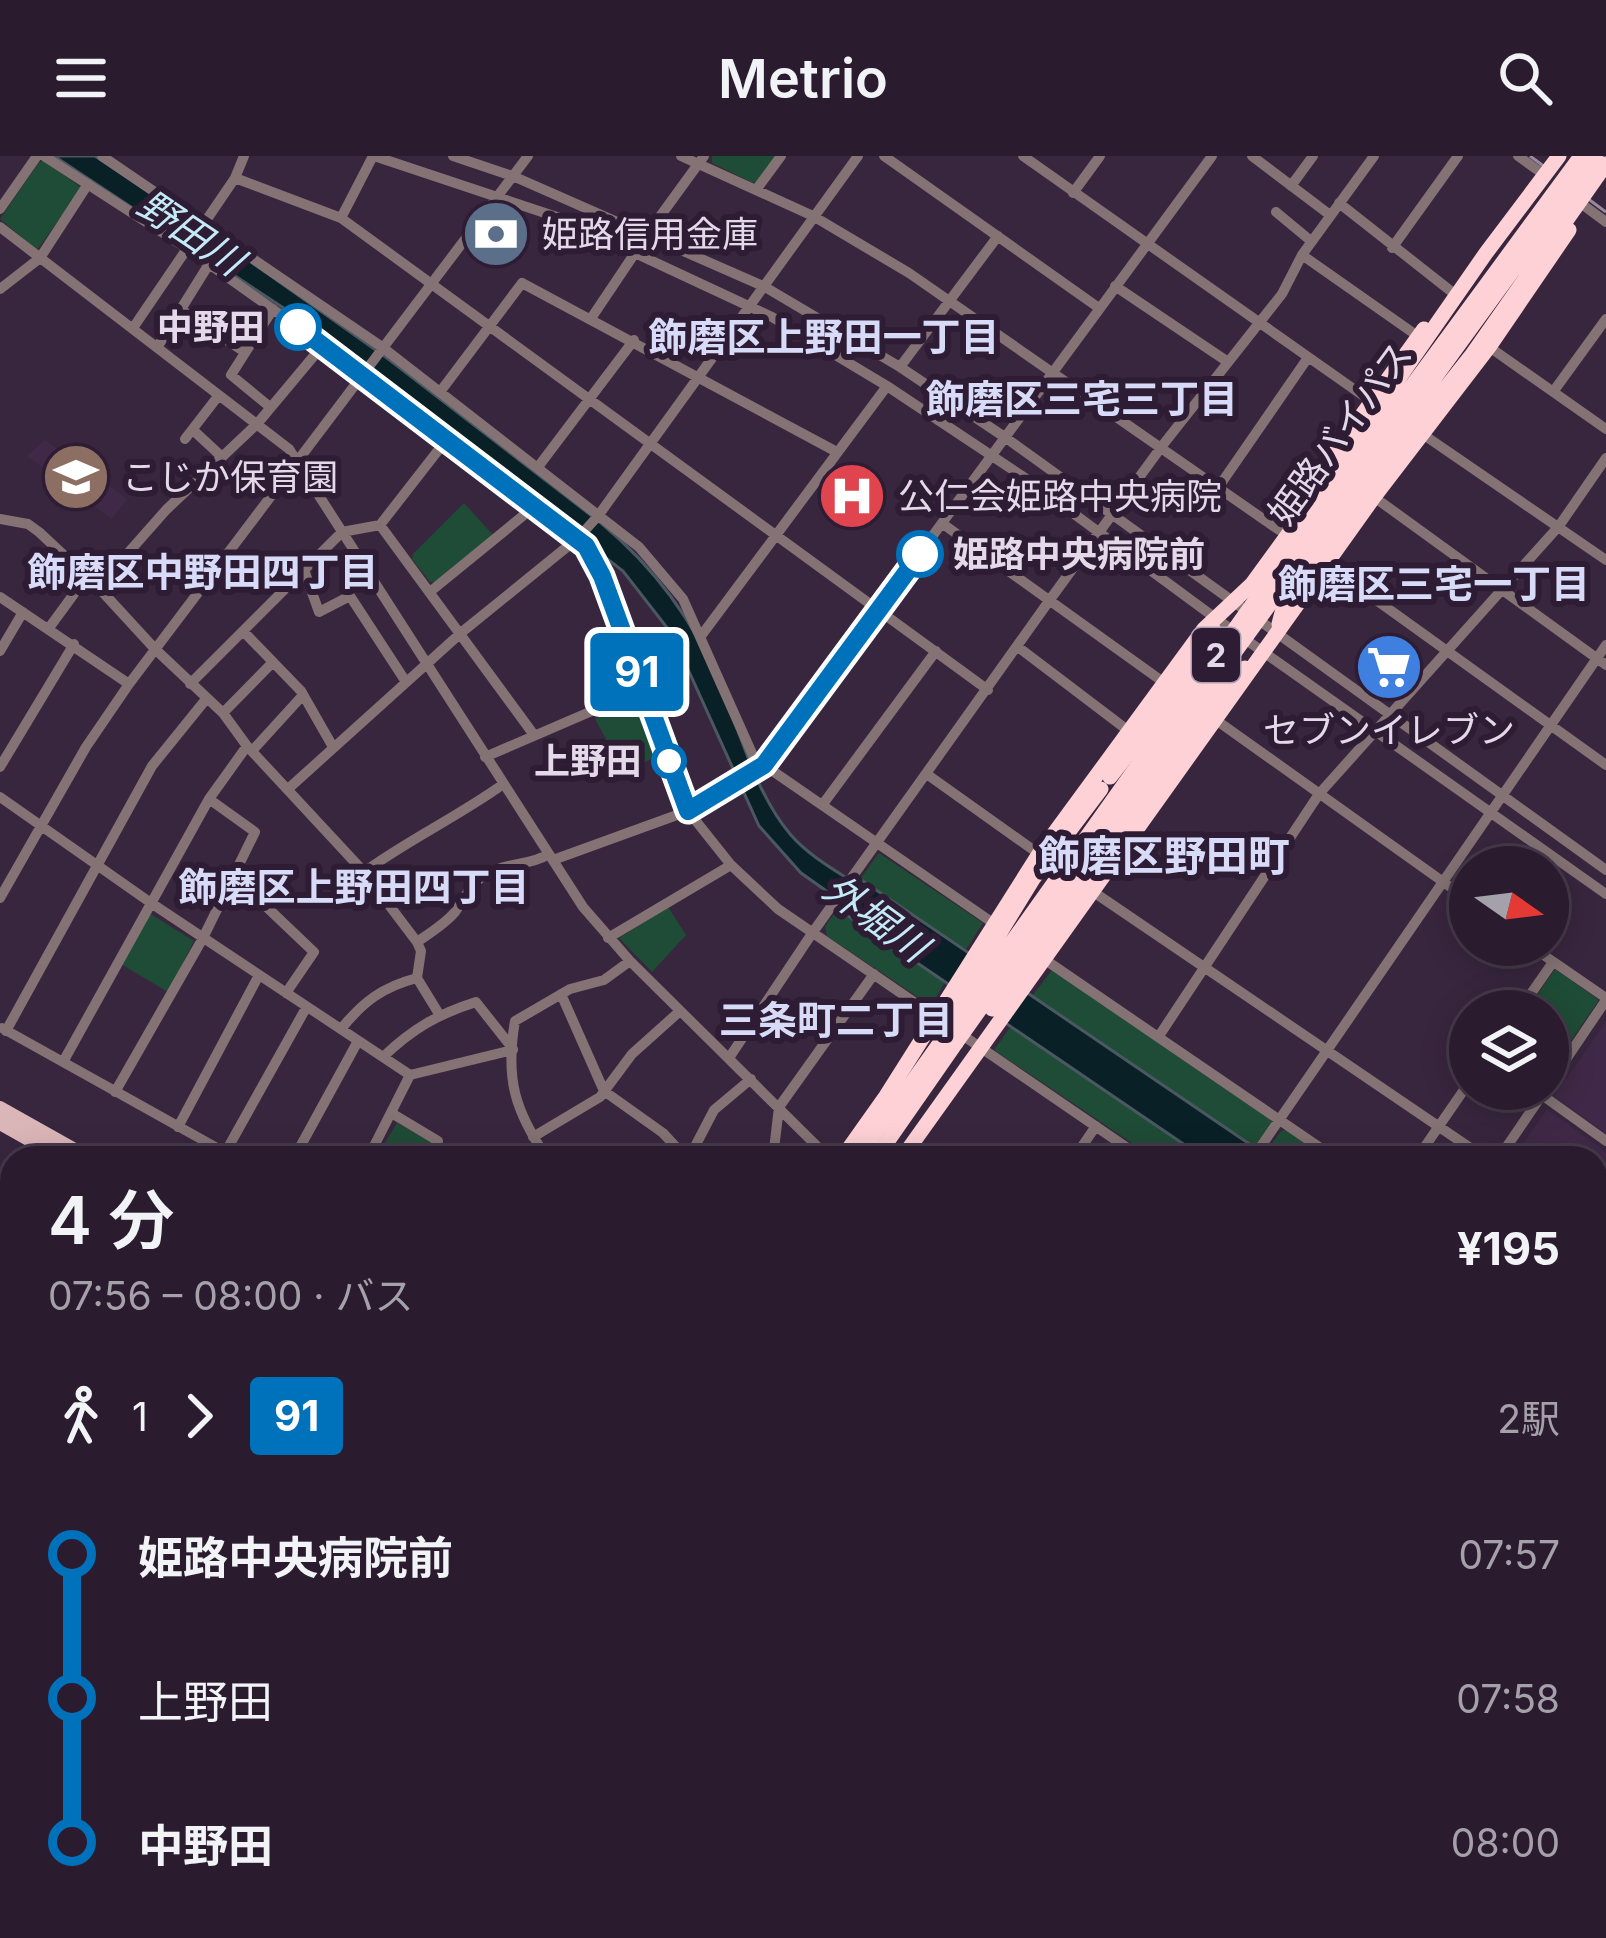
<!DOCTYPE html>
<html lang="ja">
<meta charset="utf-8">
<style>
:root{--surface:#2a1c2e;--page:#36293a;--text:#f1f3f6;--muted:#a5a1aa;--line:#463a4a}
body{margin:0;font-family:Inter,"Noto Sans JP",sans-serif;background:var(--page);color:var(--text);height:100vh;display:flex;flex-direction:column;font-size:45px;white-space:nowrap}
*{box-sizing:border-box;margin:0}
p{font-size:39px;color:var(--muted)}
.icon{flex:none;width:66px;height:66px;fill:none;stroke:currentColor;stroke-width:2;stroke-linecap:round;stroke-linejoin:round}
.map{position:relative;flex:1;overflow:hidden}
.sheet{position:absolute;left:0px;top:990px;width:1608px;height:792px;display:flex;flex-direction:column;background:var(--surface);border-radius:36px 36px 0 0;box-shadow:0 6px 30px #0003,0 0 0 3px var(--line)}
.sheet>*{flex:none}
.badge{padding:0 24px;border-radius:9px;font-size:42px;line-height:78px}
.needle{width:78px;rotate:104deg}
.buttons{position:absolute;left:1449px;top:690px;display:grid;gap:24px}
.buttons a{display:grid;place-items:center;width:120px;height:120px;border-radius:50%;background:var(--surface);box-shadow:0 6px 30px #0003,0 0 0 3px var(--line);font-size:60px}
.map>.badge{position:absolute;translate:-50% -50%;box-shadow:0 0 0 6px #fff}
.legs{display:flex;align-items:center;gap:18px;height:132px;padding:0 48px;font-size:39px}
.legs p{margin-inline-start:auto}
.summary{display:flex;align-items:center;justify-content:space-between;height:204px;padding:0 48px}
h1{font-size:66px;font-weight:600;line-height:90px}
ul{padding:0 48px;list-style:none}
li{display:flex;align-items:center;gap:42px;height:144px;font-size:45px}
li i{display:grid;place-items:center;width:18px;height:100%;margin:0 15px;background:currentColor}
li i::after{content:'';width:30px;height:30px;margin:-15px;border:9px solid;border-radius:50%;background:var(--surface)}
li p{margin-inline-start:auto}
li:first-child i{background:linear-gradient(#0000 50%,currentColor 0)}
li:last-child i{background:linear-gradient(currentColor 50%,#0000 0)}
header{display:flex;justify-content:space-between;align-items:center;height:156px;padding:0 48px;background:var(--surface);font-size:54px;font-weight:600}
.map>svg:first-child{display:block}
.built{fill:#402948}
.green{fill:#1f4c36}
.water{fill:#092027;stroke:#4b5861;stroke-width:3}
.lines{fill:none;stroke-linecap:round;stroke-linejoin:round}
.minor{stroke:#847274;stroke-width:10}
.major{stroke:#dbb6b9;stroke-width:14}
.highway{stroke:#fdd1d5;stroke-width:15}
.rail{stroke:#988a9d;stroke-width:3;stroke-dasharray:24 12;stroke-linecap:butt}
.highway-bridge{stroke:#fdd1d5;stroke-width:15}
.line-1-casing{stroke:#fff;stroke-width:27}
.line-1{stroke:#0072bc;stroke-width:18}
.stop-1-dot{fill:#fff;stroke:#0072bc;stroke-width:6}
.labels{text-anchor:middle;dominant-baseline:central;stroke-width:12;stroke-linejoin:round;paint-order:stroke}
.shield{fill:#2e1c34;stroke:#ada0b2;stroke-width:3}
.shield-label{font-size:33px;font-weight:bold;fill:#e4d9e8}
.poi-label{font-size:36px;fill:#e4d9e8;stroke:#2e1c34;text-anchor:start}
.stop-label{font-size:36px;font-weight:bold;fill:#e4d9e8;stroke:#2e1c34;text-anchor:end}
.street-label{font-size:36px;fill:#e4d9e8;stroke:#2e1c34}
.water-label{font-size:39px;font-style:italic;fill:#c3eaf6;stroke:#2e1c34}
.neighbourhood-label{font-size:39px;font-weight:bold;fill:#d7dbf8;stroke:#2e1c34}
.quarter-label{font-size:42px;font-weight:bold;fill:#d7dbf8;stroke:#2e1c34}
</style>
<header><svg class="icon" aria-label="menu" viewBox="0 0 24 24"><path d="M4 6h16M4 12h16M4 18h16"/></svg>Metrio<svg class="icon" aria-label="search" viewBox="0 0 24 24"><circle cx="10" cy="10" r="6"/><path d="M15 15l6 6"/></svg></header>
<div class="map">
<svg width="1606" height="1782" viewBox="0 0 1606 1782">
<rect width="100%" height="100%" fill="#38263e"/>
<path class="built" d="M45,284L127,343L112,363L27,300Z
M1606,866V977L1554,940Z
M1547,953L1606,996V1088L1596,1102V1002H1513Z"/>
<path class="green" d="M712,0H777L758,26L753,27L712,7Z
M44,5L82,32L37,94L0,63L39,6Z
M464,347L493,379L436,427L430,426L412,403L413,398Z
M635,541L640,542L660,595L658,600L624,616L595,563Z
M879,697L983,767L965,795L860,723Z
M668,751L686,779L652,816L619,782Z
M838,753L945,826L931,850L827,780L825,770Z
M149,757L194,785L168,836L121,808Z
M1555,813L1599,844L1548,918V855H1526Z
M1052,814L1272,965L1256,992L1032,840Z
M1011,870L1204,1002H1154L994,894Z
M397,967L432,987V1002H376Z
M1286,974L1326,1002H1270L1264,998L1281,975Z"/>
<path class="water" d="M54,0H95L199,69L387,202L601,367C654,411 694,465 720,528C741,578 755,636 790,678C808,699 833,713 856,728L860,723L1270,1002H1204L838,753L842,746L801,717L759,670L672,478L623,415L282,151Z
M0,1390L12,1403V1489L0,1470Z
M160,1770H308L323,1782H169Z"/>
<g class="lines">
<path class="minor" d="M44,0L188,93L323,189L586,390L601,420L688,655L731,709L778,753L1142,1002
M102,0L382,191L639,391L683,443L759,613
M374,0L560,62L772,161L887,230L1028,324L1218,464L1606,738
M453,0L515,21L765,131L900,211L1006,282L1606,714
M681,0L813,60L909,117L1279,374
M884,0L1099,152
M1023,0L1375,248
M1252,0L1330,59
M1518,0L1546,20
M235,22L341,62L988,534
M1291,30L1313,0
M756,34L781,0
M1073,37L1100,0
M1575,43L1606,66
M1339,47L1452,136
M0,53L37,0
M1276,56L1311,85
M341,62L373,0
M0,71L289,293L583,751L630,805L829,1002
M648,77L704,0
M1392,92L1458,0
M1302,99L1419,181
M1115,130L1228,206
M0,133L40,102L88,28
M180,153L245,196
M592,161L635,97
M133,172L235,22L244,0
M1485,188L1606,273
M158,190L209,108
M900,211L998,80
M440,236L522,127L835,295
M1553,236L1606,163
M270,251L231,219L273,153
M193,274L221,300
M1421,277L1606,404
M185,283L219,239
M538,311L634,184
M1220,329L1307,203
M1374,341L1606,509
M0,363L28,368L39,376L98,431L155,493L223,557L247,590L364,716L417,786L421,795L417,822L439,858
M943,368L1166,528
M380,369L534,579
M1326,408L1606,609
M304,414L319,456L350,440L406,526
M98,431L166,354L257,268L323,189
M431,435L535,350
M0,441L129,528
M49,472L87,420
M243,475L301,535L333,591
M701,480L887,230
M1018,491L1130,576
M0,495L23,456
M190,528L342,376L380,369L447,283
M223,557L273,506
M1216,564L1470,745
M252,595L303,539
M485,601L643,533
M764,609L996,769
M0,611L74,488
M928,619L1039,698
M288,633L462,476L578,382L598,360L858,0
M0,641L151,747L410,919L513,894
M823,648L936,495
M553,704L688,655L764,609L1212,0
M364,716C408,684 457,661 502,629
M234,720L314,796L286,837
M1095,737L1485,1002
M0,742L86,591L129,528L528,0
M608,782L731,709
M417,786C430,777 445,768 455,756C465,742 470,728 485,719C506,706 530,710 549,698
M1529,789L1606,842
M1041,801L1335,1002
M561,838L604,935L663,977L686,1002
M1519,855L1553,806
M2,872L235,1002
M341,873C363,846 382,831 417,822
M6,875L152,610L207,542
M1159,880L1319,638L1559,370L1606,302
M383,901C412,873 438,858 476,846L513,893
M729,902L813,776L1049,445L1162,290L1282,138L1302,99L1374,0
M63,906L209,643L247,590
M1548,930L1606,844
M115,936L203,782L255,676L209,643
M1542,939L1606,985
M393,958L438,985L436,1002
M178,971L259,819
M533,981L600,941L632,898L680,855
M912,989L929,1002
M225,997L306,852
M294,1002L358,885
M368,1002L410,919
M547,1002C515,955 505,923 515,865L570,833L604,824L630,805
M689,1002L714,954L751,923
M773,1002L779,951L874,818
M1074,1002L1096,970
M1253,1002L1606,489
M1417,1002L1470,925
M1499,1002L1546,933
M0,1063L7,1050
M1596,1119L1606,1105
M1596,1179L1606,1186
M0,1217L12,1171
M0,1225L12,1240
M0,1250L12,1252
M1596,1336L1606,1318
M1596,1385L1606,1392
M1596,1564L1606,1550
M1596,1646L1606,1653
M0,1682L12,1690
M0,1718L12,1721
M0,1770L39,1782
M122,1770L138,1782
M603,1770L616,1782
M666,1770L680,1782
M693,1770L710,1782
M768,1770L771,1782
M932,1770L941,1782
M1167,1770L1172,1782
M1333,1770L1338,1782
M1406,1770L1413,1782
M1448,1770L1460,1782
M1524,1770L1542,1782
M300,1782L309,1770
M349,1782L358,1770
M862,1782L864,1770
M907,1782L925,1770
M1017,1782L1035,1770
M1128,1782L1146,1770
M1499,1782L1507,1770
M1602,1782L1606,1777"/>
<path class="major" d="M0,952L89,1002
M0,967L62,1002
M1596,1441L1606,1448
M1596,1456L1606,1464
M1243,1770L1247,1782
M1257,1770L1261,1782"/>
<path class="highway" d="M1326,309L1424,173
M1279,468L1284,449L1371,326
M1110,621L1169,546L1214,474
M1134,656L1219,536L1245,512
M842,1002L886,940L1039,698L1204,473L1252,428L1342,304
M876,1002L956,887
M902,1002L1374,341L1489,191L1569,74
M314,1782L322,1770
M334,1782L343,1770"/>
<path class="rail" d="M1530,0L1606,56"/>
<path class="highway-bridge" d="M1342,304L1486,97L1559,0
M1373,324L1471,200L1606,8
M955,850L1033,723L1101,633
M992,853L1134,656
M956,887L1157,603L1596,0
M858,1002L1289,397L1581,0"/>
</g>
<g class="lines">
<defs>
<path id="line-1" d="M298,171L586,390L602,420L688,655L764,609L920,398"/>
</defs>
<use href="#line-1" class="line-1-casing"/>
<use href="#line-1" class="line-1"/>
</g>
<defs>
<symbol id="bank-disc" viewBox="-11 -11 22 22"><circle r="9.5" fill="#5c6f8a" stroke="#2e1c34"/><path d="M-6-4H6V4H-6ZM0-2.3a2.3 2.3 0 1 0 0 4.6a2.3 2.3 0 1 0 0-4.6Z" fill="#fff"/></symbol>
<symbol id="school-disc" viewBox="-11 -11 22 22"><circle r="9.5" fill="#8d6e63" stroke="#2e1c34"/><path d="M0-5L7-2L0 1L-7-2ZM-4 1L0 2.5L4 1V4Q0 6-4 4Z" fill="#fff"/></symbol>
<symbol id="hospital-disc" viewBox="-11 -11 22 22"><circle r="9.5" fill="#e0444e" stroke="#2e1c34"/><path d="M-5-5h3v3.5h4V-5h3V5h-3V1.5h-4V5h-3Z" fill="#fff"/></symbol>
<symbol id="supermarket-disc" viewBox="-11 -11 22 22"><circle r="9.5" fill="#3f7fe0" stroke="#2e1c34"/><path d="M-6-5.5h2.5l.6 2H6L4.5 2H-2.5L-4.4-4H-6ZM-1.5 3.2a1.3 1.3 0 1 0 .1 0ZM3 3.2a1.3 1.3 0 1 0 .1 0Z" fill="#fff"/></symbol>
</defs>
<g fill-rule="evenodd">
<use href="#bank-disc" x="458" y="40" width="76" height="76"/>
<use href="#school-disc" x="38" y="283" width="76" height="76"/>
<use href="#hospital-disc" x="814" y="302" width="76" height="76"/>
<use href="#supermarket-disc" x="1351" y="473" width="76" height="76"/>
</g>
<g class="stop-1-dot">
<circle cx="298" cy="171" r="21"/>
<circle cx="920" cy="398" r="21"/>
<circle cx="669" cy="605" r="15"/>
</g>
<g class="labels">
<rect class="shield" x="1192" y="472" width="48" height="54" rx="9"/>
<g class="shield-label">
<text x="1216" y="499">2</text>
</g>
<g class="poi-label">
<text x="542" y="78">姫路信用金庫</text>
<text x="122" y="321">こじか保育園</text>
<text x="898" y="340">公仁会姫路中央病院</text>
<text x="1389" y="574" text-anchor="middle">セブンイレブン</text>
</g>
<g class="stop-label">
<text x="265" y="171">中野田</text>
<text x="953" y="398" text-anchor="start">姫路中央病院前</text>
<text x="642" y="605">上野田</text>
</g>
<g class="street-label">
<text transform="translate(1340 277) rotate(-54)">姫路バイパス</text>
</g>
<g class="water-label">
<text transform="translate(191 76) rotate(34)">野田川</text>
<text transform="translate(876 761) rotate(36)">外堀川</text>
</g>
<g class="neighbourhood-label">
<text x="824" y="180">飾磨区上野田一丁目</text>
<text x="1082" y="242">飾磨区三宅三丁目</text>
<text x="203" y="415">飾磨区中野田四丁目</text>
<text x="1434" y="427">飾磨区三宅一丁目</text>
<text x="354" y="730">飾磨区上野田四丁目</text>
<text x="836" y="863">三条町二丁目</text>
</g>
<g class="quarter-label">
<text x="1164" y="699">飾磨区野田町</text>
</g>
</g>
</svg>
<div class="buttons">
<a><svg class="needle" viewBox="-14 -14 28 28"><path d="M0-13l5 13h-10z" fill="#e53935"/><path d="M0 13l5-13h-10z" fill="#a5a1aa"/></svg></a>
<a><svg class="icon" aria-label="layers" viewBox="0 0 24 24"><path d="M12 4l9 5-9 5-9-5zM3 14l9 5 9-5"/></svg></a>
</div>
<b class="badge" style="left:637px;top:516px;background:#0072bc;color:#fff">91</b>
<section class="sheet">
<div class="summary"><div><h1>4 分</h1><p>07:56 – 08:00 · バス</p></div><b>¥195</b></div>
<div class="legs"><svg class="icon" aria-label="walk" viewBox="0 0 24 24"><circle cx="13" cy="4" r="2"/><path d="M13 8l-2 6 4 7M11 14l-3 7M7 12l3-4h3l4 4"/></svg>1<svg class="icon" aria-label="forward" viewBox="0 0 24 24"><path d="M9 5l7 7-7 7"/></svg><b class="badge" style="background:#0072bc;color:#fff">91</b><p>2駅</p></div>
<ul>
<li><i style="color:#0072bc"></i><b>姫路中央病院前</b><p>07:57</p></li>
<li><i style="color:#0072bc"></i><span>上野田</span><p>07:58</p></li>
<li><i style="color:#0072bc"></i><b>中野田</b><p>08:00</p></li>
</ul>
</section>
</div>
